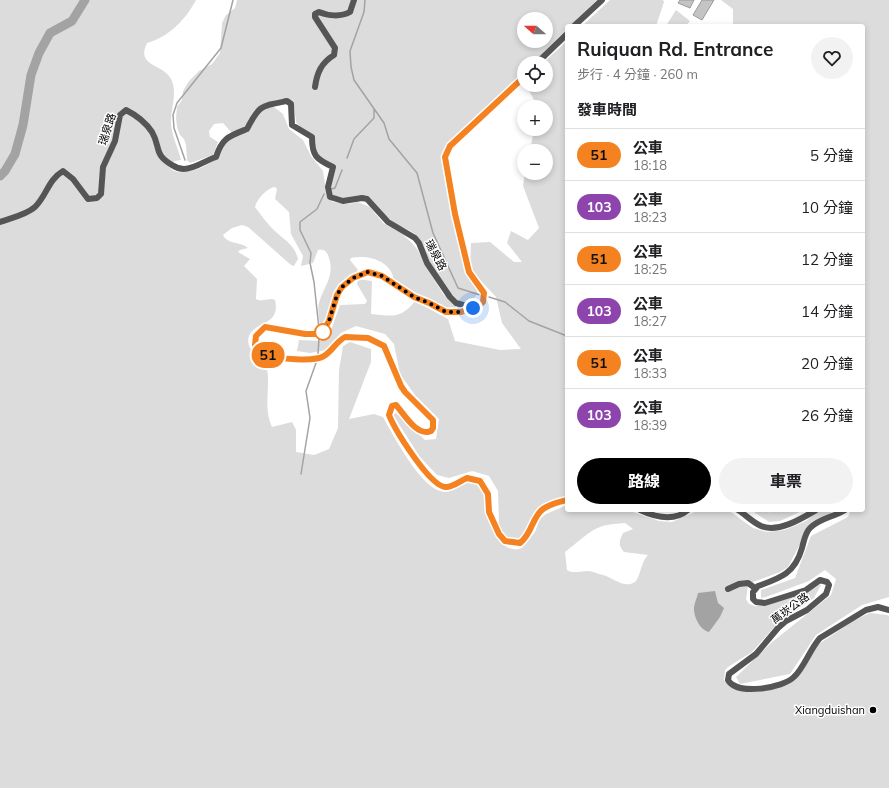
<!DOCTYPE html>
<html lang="zh-TW">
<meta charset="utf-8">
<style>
:root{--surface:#fff;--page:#f2f2f2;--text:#202124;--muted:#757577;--line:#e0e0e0;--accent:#000}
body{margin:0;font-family:Mulish,"Noto Sans TC",sans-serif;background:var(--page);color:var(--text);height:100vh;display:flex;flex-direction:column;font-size:15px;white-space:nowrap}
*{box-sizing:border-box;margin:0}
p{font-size:13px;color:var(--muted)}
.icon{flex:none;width:22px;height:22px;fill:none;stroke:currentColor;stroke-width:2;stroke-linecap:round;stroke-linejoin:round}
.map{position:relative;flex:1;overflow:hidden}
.sheet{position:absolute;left:565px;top:24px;width:300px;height:488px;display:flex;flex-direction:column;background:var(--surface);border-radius:4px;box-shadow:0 2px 6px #0003}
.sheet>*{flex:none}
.badge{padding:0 8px;border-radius:13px;font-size:14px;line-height:26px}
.needle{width:26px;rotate:291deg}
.controls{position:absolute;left:517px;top:12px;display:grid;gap:8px}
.controls a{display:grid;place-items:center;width:36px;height:36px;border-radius:50%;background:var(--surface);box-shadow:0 2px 6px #0003;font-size:20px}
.you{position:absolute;width:20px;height:20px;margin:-10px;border:3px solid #fff;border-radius:50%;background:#1a73e8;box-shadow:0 0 0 6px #1a73e833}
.map>.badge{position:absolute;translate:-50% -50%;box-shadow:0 0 0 2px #fff}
h2{padding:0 12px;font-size:15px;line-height:36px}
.round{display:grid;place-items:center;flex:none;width:42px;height:42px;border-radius:21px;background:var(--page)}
.overview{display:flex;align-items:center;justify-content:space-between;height:68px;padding:0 12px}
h1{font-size:19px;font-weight:700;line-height:30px}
.action{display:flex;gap:8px;margin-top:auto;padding:8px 12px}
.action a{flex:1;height:46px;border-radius:24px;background:var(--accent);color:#fff;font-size:16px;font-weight:700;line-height:46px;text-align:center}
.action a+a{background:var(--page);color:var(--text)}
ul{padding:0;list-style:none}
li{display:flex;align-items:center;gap:12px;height:52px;padding:0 12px;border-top:1px solid var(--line)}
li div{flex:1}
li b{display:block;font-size:15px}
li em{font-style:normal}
li .badge{min-width:44px;font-weight:700;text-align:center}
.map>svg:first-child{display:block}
.green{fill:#dcdcdc;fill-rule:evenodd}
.water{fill:#a3a3a3}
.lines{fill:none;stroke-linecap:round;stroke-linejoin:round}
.stream{stroke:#a3a3a3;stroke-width:1.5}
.river{stroke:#a3a3a3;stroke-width:9}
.building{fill:#c4c4c4;stroke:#999}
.minor{stroke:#555;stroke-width:6}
.line-casing{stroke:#fff;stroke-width:9}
.line{stroke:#f58220;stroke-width:6}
.walk{stroke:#000;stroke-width:4;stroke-dasharray:0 7.2}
.stop-dot{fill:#fff;stroke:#f58220;stroke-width:2}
.poi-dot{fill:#000;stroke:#fff;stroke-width:1.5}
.labels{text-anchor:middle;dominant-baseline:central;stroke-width:3;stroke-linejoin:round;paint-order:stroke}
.street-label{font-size:11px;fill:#000;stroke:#fff}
.poi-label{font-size:11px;fill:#000;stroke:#fff;text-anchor:end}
</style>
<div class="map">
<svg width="889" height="788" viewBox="0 0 889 788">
<rect width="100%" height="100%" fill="#fff"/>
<path class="green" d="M0,0H196C186,19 169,37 147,43C135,68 165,63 172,81C177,95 171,107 171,121C171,135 178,147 181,160L174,161L171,169C180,177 202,169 211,162C218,156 222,146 229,140C234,136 240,136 245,132C257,123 252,108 274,107L283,114L289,129L303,140L311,156L323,171L327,197L333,202L349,204L358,202L370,207L383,223L401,233L411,242L417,249L426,266L443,294L456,306L455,308C433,308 412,294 394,282C393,261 368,254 351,258L350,260L358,270C355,276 346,279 342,284C334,295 329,316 324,329L320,328C320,321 317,310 319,303C324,285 336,276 328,255C326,250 323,249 318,250L313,263L301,266L303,256L291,234L289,212L275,199L277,189L275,187C267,188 257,199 255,207C261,215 268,225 276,232C286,241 295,246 298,259L294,266L291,265L248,227L242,225L232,228L223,235C228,245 240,241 248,248L240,250L238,252L250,259L244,266L257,279L256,299C262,303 270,297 275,300C281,326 255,321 249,336C244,351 263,358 267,370C268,373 268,378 268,382C268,398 265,412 272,427L292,422L296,430V452L314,455L329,449L338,428L339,370L343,346L350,342L371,349V362L349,419L374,414L383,417C393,435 420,486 440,491C458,497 464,471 480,488C487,496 485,506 487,514C489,526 500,548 513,549C516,550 519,549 522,548L535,532L540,519L546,514L567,505V510H627L659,521L672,522L699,510H728L753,528L767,532L785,530L806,521L819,510H835L809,527L788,567L780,572L753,582L748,586L746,599L749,604L755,606H766L818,584L821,585L814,598L777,624L752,652L728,667L725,670L724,680L730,687L741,691H753L787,685L797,679L816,646L853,621L870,613L887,615L889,616V788H0ZM625,523L633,529L623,533C619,542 618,545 624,552L648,555C641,562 640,578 635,582C624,589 614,578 603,575C598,574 593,571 588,571C581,571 573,574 567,570L565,552C568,549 572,547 575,544C596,527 598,525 625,523Z
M237,0H597L570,26H567V29L533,63H524V72L504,93L484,109L452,139L444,150L442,162L465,269L468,276L477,287C478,291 477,295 474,298C453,321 425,249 418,238C413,230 402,228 395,223C385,216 378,207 370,199H343L332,195L330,188L334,174L320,157L316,151L315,145L296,122L294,104L286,98C261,104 256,103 245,127L232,133L223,123L214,124L209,131L210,137L218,142L213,155L190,163L187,160L186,145L184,139L180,135L177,127L176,118L177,107L182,100L183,91L189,81L199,71L212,64L217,57L220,53L222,23L226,15L235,8ZM524,19H546V41H524Z
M610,0H663L664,2L656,26H582Z
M721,0H889V597L862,605L816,635L790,674L740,684L736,677L771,643L831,595L836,579L825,570L809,581L766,597L761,598V590L795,578L811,536L848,517L851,510H863V26H733V9Z
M676,10L690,21L686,26H666Z
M567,41V496L537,508L526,539L517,543L504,536L499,524L498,491L489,476L472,471L449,478L437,475L420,457L393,415L396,413L425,440L436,439L439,419L415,395L400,374L394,344L385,334L356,326L341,333L326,350L310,353L297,351L299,340L322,341L330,333L340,305L365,304L367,301L357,284L358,279L372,281L371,314C392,316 401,319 415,301L448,319L455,341L500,350L521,349L502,323L496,297L470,269L471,243L490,242L514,262H522L507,243L511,231L528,240L539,228L523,186L525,173H546V151H530L534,129H546V107H534L535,102L526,85H546V63H543Z
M751,510H766L770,513L769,510H804L780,521L769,522Z"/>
<path class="water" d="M715,591L718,603L724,608L720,617L709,632C700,630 694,617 694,609C694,604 697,598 698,593Z"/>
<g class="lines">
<path class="stream" d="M365,0L364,12L350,51L351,67L354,80L384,123L389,139L417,173L433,233L458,288L480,295
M347,158L354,139L374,118V109
M185,160L174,128L173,115L177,103L221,48L233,0
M331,189L335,188L342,170
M489,297L505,302L529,321L567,336
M319,329L314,282L310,263L311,253L300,230V222L317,209L324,194
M318,354L319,338
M301,474L310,418L306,391L316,363"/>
<path class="river" d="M0,176L5,171L15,154L23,125L31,75L39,53L50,33L72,21L85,0"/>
</g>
<path class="building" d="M680,0H694L690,8L678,3Z
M702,0H714L702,20L693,15Z"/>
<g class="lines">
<path class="minor" d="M574,26L602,0
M537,63L567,34
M524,77L450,146L445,157L455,214L469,272L484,293L483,302L479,305L461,312H446L429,303L414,297L382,276L376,273L368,272L353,278L342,287L337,295L329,321L322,332L319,334L305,333L265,327L256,335L255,345C264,363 300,358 318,359L325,356L345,337L368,338L384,345L401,387L405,392L433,420V428L431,431C417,437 404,414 396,405L392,406L389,415C395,429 429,485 445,487C452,488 460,481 467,478L480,481L488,494L489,512L499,534L505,541L520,543C532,534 532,517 543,509C550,504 559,502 567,500
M315,87C317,73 321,63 334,55L335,48L315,17V14L319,12C328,16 341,17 350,12L354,0
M0,222C11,218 26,215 35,207C47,195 48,180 63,171L73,179L88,199L97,198L101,194L103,167L115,141L120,115L126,110C136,115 146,123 152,132C161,147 153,154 172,165C175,167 180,169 184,169C195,169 206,160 216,157C222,138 229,136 247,129C259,105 261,106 287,101L291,104L292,125L312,137C312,156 316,159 333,167L328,187L330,197L343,201L362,198L367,199L388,222L415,238L419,243L427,263L450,297L456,303L473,308
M640,510C655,517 674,522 688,510
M738,510C746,515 752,522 761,526C778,533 801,519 816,510
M845,510C834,517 820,518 810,528C805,533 804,541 802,548C795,573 781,578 758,586L753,592V599L756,602L765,603L806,590L820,580L827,582L829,585L826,594L807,610L786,621L778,628L756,654L729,674L728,680C737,696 783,688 794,677C804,668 810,649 820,638L866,610L878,607L889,610
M728,589L739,584L748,583L755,588"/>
</g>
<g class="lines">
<defs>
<path id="line" d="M524,77L450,146L445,157L455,214L469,272L484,293L483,302L479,305L461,312H446L429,303L414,297L382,276L368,272L353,278L342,287L337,295L329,321L322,332L319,334H305L265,327L256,336L255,345C257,350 260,353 266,355C276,359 316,362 324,356C332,351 336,342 345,337L368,338L384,346L401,386L405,392L433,420V428L431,431C417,437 404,414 396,405L392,406L389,415C395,430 429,485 445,487C452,488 460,481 467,478L480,481L488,494L489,512L499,534L505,541L520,543C532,534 532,517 543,509C550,504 559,502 567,500"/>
</defs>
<use href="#line" class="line-casing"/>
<use href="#line" class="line"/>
<path class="walk" d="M323,332L329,321L337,295L342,287L353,278L368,272L382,276L414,297L429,303L446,312H461L473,308"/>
</g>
<circle class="stop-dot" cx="323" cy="332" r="8"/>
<circle class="poi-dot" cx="873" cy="710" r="4"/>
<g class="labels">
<g class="street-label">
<text transform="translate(107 129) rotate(-72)">瑞泉路</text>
<text transform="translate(436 255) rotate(62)">瑞泉路</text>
<text transform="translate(790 608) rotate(-36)">萬崁公路</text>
</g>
<g class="poi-label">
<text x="865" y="710">Xiangduishan</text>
</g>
</g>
</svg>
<div class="controls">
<a><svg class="needle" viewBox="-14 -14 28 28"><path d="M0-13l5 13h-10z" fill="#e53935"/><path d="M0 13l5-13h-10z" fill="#757577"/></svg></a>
<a><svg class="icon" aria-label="locate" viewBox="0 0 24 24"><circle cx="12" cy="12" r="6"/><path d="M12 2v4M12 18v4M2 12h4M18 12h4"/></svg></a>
<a>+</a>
<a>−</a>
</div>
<div class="you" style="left:473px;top:308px"></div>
<b class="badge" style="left:268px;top:355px;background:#f58220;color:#111">51</b>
<section class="sheet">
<div class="overview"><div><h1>Ruiquan Rd. Entrance</h1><p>步行 · 4 分鐘 · 260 m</p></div><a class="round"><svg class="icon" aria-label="heart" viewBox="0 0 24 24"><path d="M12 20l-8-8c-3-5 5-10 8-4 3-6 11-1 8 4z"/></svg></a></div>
<h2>發車時間</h2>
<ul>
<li><span class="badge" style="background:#f58220;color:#111">51</span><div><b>公車</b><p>18:18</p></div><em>5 分鐘</em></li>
<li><span class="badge" style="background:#8e44ad;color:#fff">103</span><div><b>公車</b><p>18:23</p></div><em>10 分鐘</em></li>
<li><span class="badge" style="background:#f58220;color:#111">51</span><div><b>公車</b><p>18:25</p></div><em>12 分鐘</em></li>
<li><span class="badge" style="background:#8e44ad;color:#fff">103</span><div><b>公車</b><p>18:27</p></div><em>14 分鐘</em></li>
<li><span class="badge" style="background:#f58220;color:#111">51</span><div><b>公車</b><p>18:33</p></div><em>20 分鐘</em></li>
<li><span class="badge" style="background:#8e44ad;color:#fff">103</span><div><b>公車</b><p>18:39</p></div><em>26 分鐘</em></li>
</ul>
<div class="action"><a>路線</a><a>車票</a></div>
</section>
</div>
